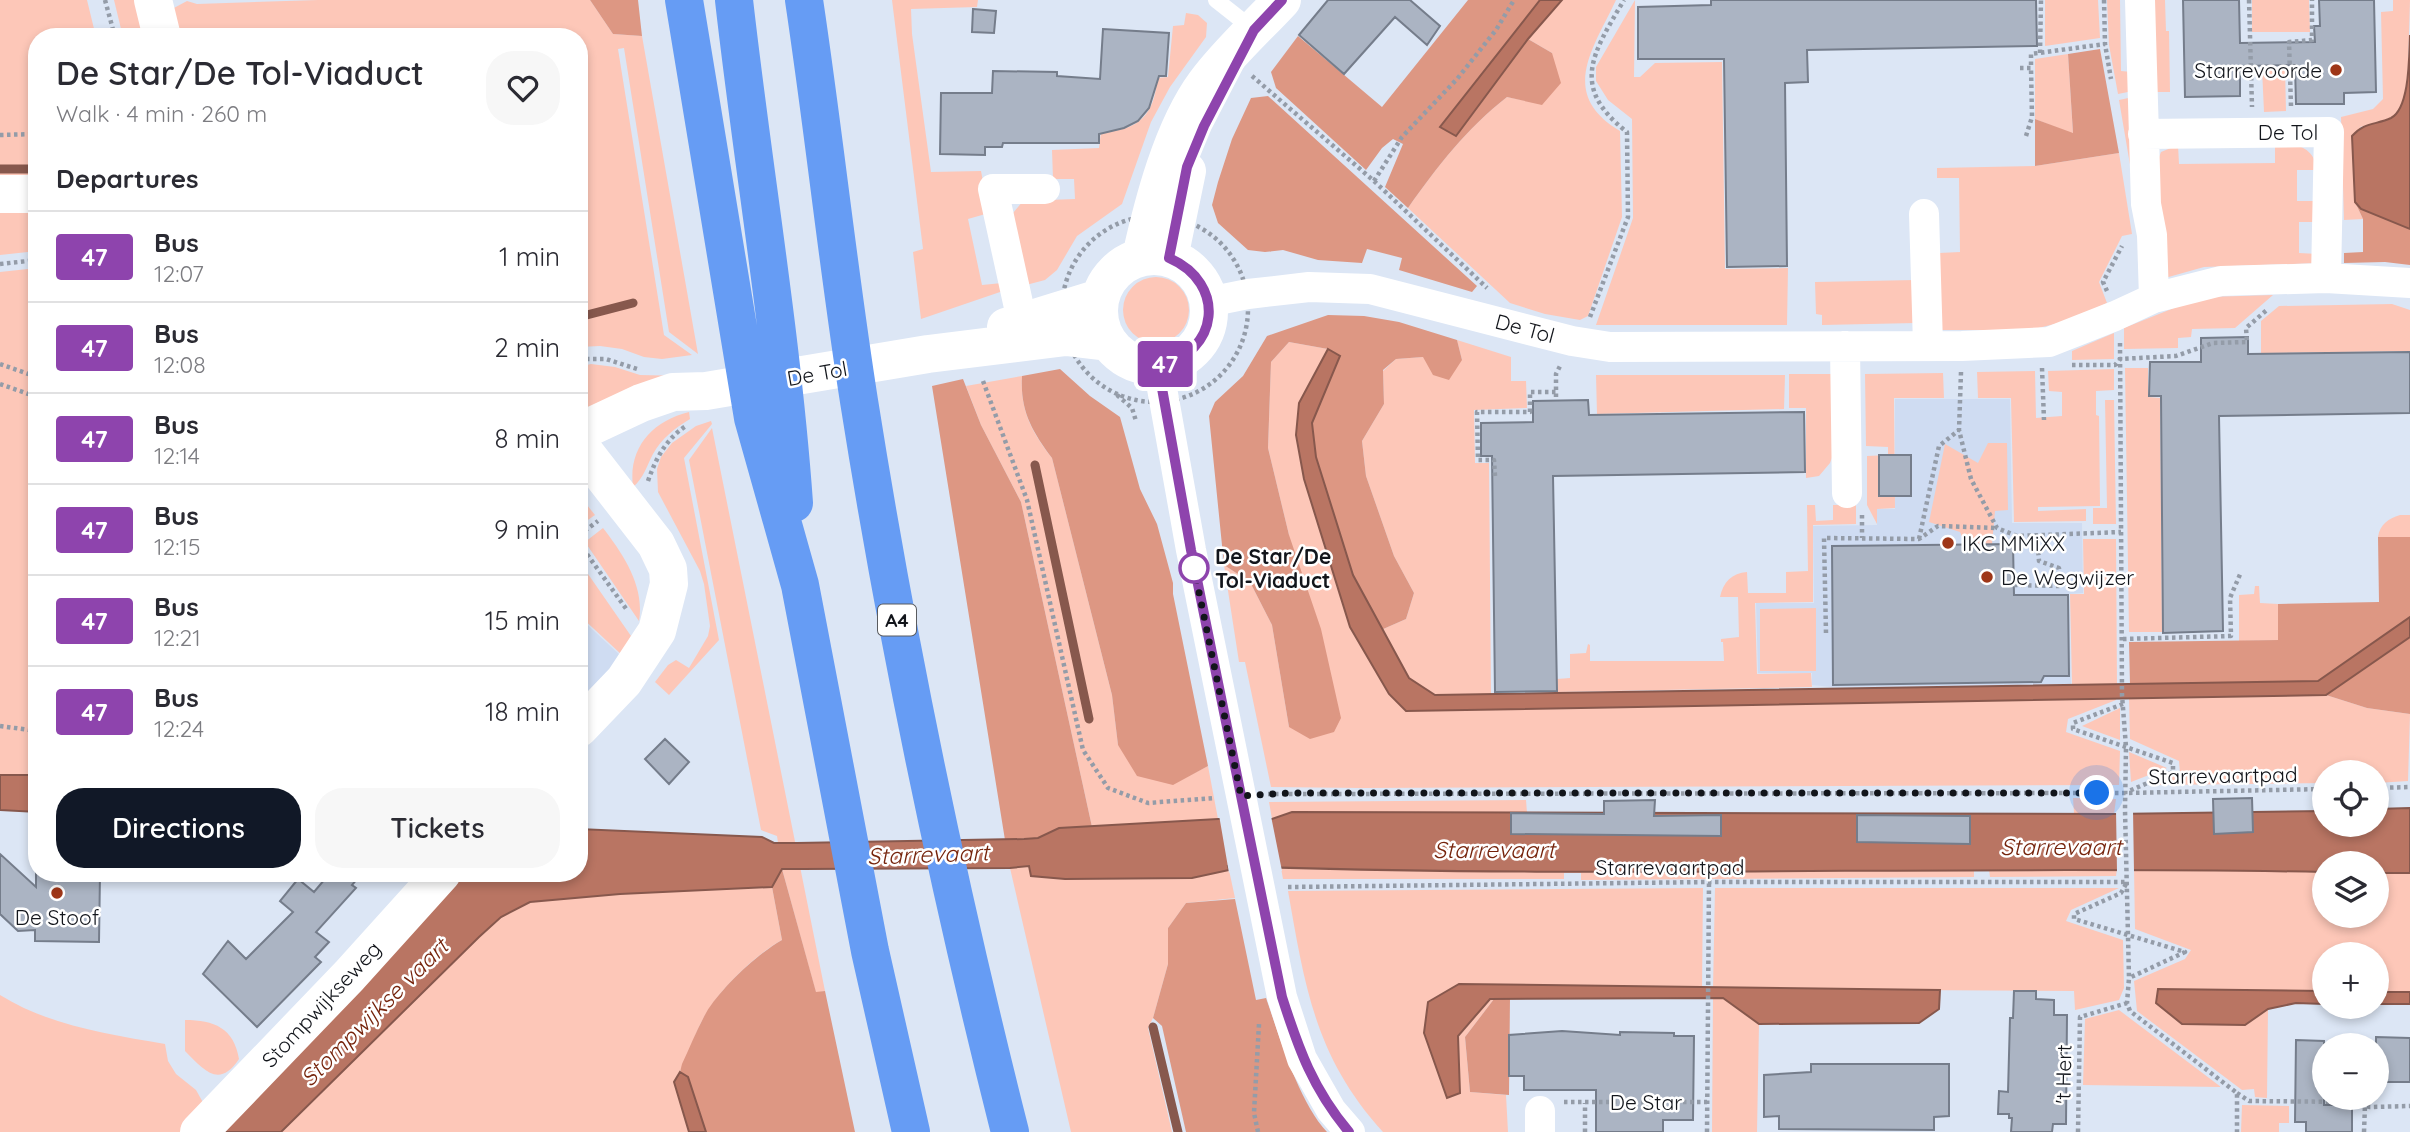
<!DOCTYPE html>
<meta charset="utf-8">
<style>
:root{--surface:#fff;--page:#f7f7f7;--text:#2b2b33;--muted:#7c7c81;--line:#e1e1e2;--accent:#111827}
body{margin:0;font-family:Quicksand,sans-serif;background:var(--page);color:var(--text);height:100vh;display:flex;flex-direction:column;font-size:26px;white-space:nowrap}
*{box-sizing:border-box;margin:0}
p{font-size:23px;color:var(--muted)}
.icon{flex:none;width:38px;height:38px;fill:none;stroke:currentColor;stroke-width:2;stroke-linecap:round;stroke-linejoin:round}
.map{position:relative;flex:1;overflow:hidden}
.panel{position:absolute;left:28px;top:28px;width:560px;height:854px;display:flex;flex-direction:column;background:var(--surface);border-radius:28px;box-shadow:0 4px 10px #0003}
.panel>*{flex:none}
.badge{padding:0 14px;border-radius:5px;font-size:24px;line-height:46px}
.fabs{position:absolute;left:2312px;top:760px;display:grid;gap:14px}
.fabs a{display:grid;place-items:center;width:77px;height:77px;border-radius:50%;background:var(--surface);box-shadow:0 4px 10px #0003;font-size:35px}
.you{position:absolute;width:35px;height:35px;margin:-18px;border:5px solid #fff;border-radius:50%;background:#1a73e8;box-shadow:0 0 0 10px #1a73e833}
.map>.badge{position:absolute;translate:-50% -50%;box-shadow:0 0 0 4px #fff}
h2{padding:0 28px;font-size:26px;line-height:63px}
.round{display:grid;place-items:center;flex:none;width:74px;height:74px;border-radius:28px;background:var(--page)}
.summary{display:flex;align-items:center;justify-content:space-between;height:119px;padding:0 28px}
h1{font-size:33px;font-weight:600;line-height:52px}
.cta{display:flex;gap:14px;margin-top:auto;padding:14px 28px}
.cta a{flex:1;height:80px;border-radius:28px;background:var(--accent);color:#fff;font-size:28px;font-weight:600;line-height:80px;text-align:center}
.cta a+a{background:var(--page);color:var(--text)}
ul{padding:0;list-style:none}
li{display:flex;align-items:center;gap:21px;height:91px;padding:0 28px;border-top:2px solid var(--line)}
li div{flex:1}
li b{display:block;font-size:26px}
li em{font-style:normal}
li .badge{min-width:77px;font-weight:700;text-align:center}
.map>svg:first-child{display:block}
.built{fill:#cfdcf2}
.green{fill:#fdc7b8}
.forest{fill:#dd9783}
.water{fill:#b97563;stroke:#87584d;stroke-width:2}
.pier{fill:#dce6f5}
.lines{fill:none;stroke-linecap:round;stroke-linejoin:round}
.stream{stroke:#87584d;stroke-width:9}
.building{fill:#abb4c3;stroke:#757d8b;stroke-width:2}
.path{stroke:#949ca8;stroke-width:4.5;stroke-dasharray:3.5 3.5;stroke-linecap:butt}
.lane{stroke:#fff;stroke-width:16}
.street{stroke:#fff;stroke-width:30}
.secondary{stroke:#fff;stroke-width:38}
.highway{stroke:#669cf4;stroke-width:38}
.line-casing{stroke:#fff;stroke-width:16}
.line{stroke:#8e44ad;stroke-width:10}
.walk{stroke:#12151b;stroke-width:7;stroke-dasharray:0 12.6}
.poi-dot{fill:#9e3618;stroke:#fff;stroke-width:2.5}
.stop-dot{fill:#fff;stroke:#8e44ad;stroke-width:3.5}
.labels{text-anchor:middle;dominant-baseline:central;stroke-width:5;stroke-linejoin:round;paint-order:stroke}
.shield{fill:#fff;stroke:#595b5f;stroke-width:2}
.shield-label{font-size:19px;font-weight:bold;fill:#12151b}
.poi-label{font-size:21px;fill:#12151b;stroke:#fff;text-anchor:start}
.street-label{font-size:21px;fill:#12151b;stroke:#fff}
.stop-label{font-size:21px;font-weight:bold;fill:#12151b;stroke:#fff;text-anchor:start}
.water-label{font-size:23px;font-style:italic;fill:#75230b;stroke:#fff}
</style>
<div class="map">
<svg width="2410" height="1132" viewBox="0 0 2410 1132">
<rect width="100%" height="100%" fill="#dce6f5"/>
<path class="built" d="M1895,399H2010L2012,523H2082L2083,593L2069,594L2071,685L1832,687L1812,685V673H1758L1756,603H1814L1813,526L1877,525V509H1895Z
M579,617L621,656L579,712Z"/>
<path class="green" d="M0,0H87L96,37H37V182H0Z
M114,0H138L147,37H123Z
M318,0H590L613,34L642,36L698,354L669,332L624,48L618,49L664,335L692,355L662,359L644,357L622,349L600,346L579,347V37H180L172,9L187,1L197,4Z
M892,0H978L977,7L911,9L912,34L931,172L981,171L989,213L968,219L982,285L1002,283L1003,291L921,319L913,252L923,249Z
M1562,0H1616C1593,49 1558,94 1620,131L1622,217L1588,316L1580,320L1545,314L1510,303L1408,208C1437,167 1467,128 1507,97L1542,104L1552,53L1528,39Z
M1635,0L1634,77H1640L1655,63L1722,62L1725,269L1788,268L1787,325H1596L1633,218L1632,119L1608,100L1596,81V67Z
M2045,0H2098L2100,38L2045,46Z
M2107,0H2120L2121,71L2132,72L2133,91L2118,94L2109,45Z
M2148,0H2165L2166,31H2169L2170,92H2149Z
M2252,0H2309L2310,32H2252Z
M2393,0H2410L2407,100L2395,117L2360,127L2355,202L2363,219L2344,220L2341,117L2373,109L2383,99L2381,12L2393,11Z
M1186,13L1198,15L1207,23L1206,37L1170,87L1151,122L1122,204L1077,236L1057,270L1045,280L1026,285L1013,213L1023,201L1075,199L1074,179H1053L1052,150L1099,148L1101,132C1138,131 1155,115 1157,78L1168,77L1173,26L1184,25Z
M2068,54L2073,134L2035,119V59Z
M2262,68H2285L2286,111L2264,112Z
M2133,97L2136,200L2119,100Z
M2275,143C2296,144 2314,146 2317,170H2297V201H2317L2318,222H2299V253L2318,254L2319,263L2204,267L2165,278L2154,170L2161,152L2178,145L2179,164L2275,163Z
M2119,153L2132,234L2122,236L2099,282L2107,303L2067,321L2030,330H1941L1939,253L1960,252L1959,178H1937V168L2035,166Z
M0,205H37V251L0,255Z
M37,268V775H0V272Z
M1123 310a33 33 0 1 1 66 0a33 33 0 1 1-66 0Z
M1915,280L1916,323L1822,325V315L1816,314L1815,282Z
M2273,295L2235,328L2192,329L2191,337L2178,338V348L2124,349V328L2179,306L2208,297Z
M2392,304L2410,310V351L2261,353V321L2279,306Z
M2114,333V359L2072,360V351Z
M1457,340L1511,357V381H1526L1527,408L1474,410L1475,463H1489L1491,694L1435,695L1409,678L1381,630L1406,619L1414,593L1394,556L1366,476L1362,441L1384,404L1383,371L1396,359L1423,357L1462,360Z
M1289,342L1328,349L1299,403L1296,435L1304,479L1350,627L1406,711L2116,697V700L2068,719L2066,732L2120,751L2119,785L1361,788L1271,787L1245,662H1239L1224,565L1250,582L1272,625L1289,727V535L1268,448L1271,362Z
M591,364L615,367L640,375L684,376L593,409L579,404V367Z
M2125,368H2148V397L2160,398L2162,632H2129Z
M2114,369V390L2096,391V415L2099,416L2100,506L2038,507V511L2086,509V521L2014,522L2011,398H1978L1977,372L2035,371L2036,418L2062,416V392L2049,391L2048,371Z
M1943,373L1944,398H1894L1895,508L1877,509V524L1867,505V456L1888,455V447L1866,446L1865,374Z
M1789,374H1832L1833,455L1830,463L1819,476L1806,478V408H1789Z
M1596,375H1785L1784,409L1597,414Z
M1022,376C1020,410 1031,431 1052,458L1112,695L1118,745L1173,784L1208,766L1218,819L1092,827L1021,502L981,425L966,386Z
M2105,400H2114L2116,524H2093V508H2107Z
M689,412L690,419C675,428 662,438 653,454C647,465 644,478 633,487C628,448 652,421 689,412Z
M711,421L712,424L684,458L719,640L669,695L655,682L668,665L676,660L689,668L708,636L710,626L704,584L700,571L658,492L657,469L661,457L672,443L696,426Z
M712,428L825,991L816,993L782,869L777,836L761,830L689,460Z
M1988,443H2007L2008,510L1995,511L1992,544H1965L1960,532L1929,522L1945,444L1978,463Z
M579,495L595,515L582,524H579Z
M1807,505H1815L1816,521L1833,520V505H1856V524L1813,525V602L1755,603L1757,674L1811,673L1812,687L1558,692L1557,679L1570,678V654L1586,653L1588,644L1590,645V661H1724L1723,642H1721V639L1739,637L1738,597H1720C1723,582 1732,573 1747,572L1748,593H1786V572L1808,571Z
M2400,515H2410V537H2378C2380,524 2388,519 2400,515Z
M603,528C623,554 645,586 639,621L585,542Z
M2083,539H2116L2117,685H2072L2070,594H2084Z
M579,561L631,636L622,655L579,615Z
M2255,586H2259L2260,603L2278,604V640L2239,641V595L2254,594Z
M1816,608V671H1760V609Z
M2326,695L2367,708L2410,714L2408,781L2377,783L2376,772H2324V783L2153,785L2180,773L2179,761L2130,739L2129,697Z
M2120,708V740L2082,726Z
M2129,752L2167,768L2131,782Z
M2073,798L2116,799L2114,814L2074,813Z
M1526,800L1527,813L1292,812L1272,819L1269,802Z
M1030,866L1065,879L1192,878L1229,870L1235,898L1186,903L1168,928V964L1153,1018L1148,1028L1172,1132H1071L1010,868Z
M1281,868L1581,871L2117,868L2116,876L1990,877L1989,870L1974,871V877L1581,880V873H1564V879H1283Z
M2134,868L2324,872V915H2376L2377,873H2410V992H2377L2376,954H2324V991L2158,990L2245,1025L2268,1009L2267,1098L2255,1097L2254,1089L2242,1090L2137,1011L2134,981L2185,959L2191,950L2135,929Z
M772,887L782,940C755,955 723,986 707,1012C693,1034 688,1061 674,1082L689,1132H281L479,937L500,917L530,902L620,894Z
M1703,888L1702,989L1459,984L1428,1002L1460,1093L1458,1036L1490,999H1494L1465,1037L1470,1092L1506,1095L1508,1132H1383C1315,1057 1305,987 1288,891Z
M1715,888H2119L2071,910L2066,921L2123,940L2124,988L2119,1000L2075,1010L2074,991L1713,989Z
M0,995C50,1026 108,1034 165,1044L168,1061L176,1074L196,1090L205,1106L180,1132H0Z
M1713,997L1723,998L1759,1024L1757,1132H1712Z
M2119,1010L2221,1087L2083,1085L2085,1019Z
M185,1020C214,1020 234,1028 239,1059C219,1089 204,1070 185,1051Z
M2242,1105L2289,1106V1123H2279V1132H2241Z"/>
<path class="forest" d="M590,0H638L642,36L613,34Z
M1468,0H1540L1441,127L1456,136L1528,39L1552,53L1561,83L1542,105L1507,97C1467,128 1437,167 1408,208L1385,187L1403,144L1393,139L1382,148L1366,170L1276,88L1271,72L1298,36L1382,107Z
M2100,49L2119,153L2035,166V119L2073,133L2068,54Z
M1268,96L1477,286L1472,292L1399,270L1402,258L1367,249L1362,263L1318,260L1283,250L1265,252L1248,250L1218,223L1212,205L1218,182L1232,139L1251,98Z
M2355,202L2361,209L2410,229V265L2385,262L2344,263V253L2363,252V219Z
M1328,315L1364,316L1399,322L1457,340L1462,360L1449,380L1433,375L1423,357L1396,359L1383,370L1384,404L1362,441L1366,476L1394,556L1414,593L1406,619L1381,630L1353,575L1316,457L1312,424L1340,356L1328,349L1289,342L1271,362L1268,448L1289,535L1321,629L1341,718L1334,732L1310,739L1289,727L1272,625L1250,582L1224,565L1209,416L1215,402L1243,376L1267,336Z
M1060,369L1090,396L1120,417L1140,489L1157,524L1173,583V594L1208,766L1173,785L1137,776L1118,745L1112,695L1052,458C1032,431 1020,411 1022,376Z
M963,379L981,425L1021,502L1092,827L1059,828L1038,838L1005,840L932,386Z
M2378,537H2410V617L2318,681L2130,685L2129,642L2278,640V604L2379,602Z
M2410,637V714L2367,708L2326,695Z
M782,869L816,992L825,991L855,1132H706L688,1077L680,1072L682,1064C690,1047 697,1029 706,1013C720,989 757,954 782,940L772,887Z
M1235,899L1256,1000L1266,998C1280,1038 1299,1102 1327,1132H1186L1162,1026L1153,1018L1168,964V928L1186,903Z
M1510,998L1509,1095L1470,1092L1465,1037L1494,999Z"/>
<path class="water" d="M1540,0H1562L1528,39L1456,136L1440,127Z
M2410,35V229L2361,209L2355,202L2352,136C2364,122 2376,125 2391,118C2410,108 2409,56 2410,35Z
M1328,349L1340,356L1312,423L1316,457L1353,575L1409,678L1435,695L2318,681L2410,617V637L2326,695L1406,711L1389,694L1350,627L1304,479L1296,435L1299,403Z
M0,775H37V812L0,810Z
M2410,808V873H2377L2376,863H2324V872C1959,865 1593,879 1228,866L1229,870L1192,878L1065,879L1031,876L1029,866L1010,868L802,869H782L772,887L620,894L530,902L501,917L479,937L281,1132H216L433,873H579V829L762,837L774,843H797L1024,839L1038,838L1059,828L1218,819H1272L1292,812L2114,814L2324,811V824H2376L2377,809Z
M1459,984L1940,990L1939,1009L1919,1023L1759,1024L1723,998L1490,999L1458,1036L1460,1093L1447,1098L1424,1033L1428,1002Z
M2158,989L2324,991V1004L2296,1003L2268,1009L2245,1025L2182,1024L2156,1003Z
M2376,992H2410V1004H2377Z
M680,1072L688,1077L706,1132H689L674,1082Z"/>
<path class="pier" d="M2116,810H2133L2134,872H2117Z
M1219,815L1271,816L1282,871L1232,869L1229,873Z"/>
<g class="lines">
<path class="stream" d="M0,169H37
M579,317L633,303
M1035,465L1089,719
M1153,1027L1178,1132"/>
</g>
<path class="building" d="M1328,0H1410L1440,26L1427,45L1395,17L1344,74L1299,35Z
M1711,0H2036L2037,46L1807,50L1808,82L1785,83L1787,266L1727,267L1724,59H1638V7L1711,5Z
M2183,0H2239L2240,43L2315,42L2314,26H2320L2319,0H2374L2376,92L2344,93V104H2296L2295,65L2240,66V96L2185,97Z
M973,9L996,11L994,33L972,32Z
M1103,29L1169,33L1166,76H1159L1149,108L1138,121L1124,128L1099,134V143H1003L1002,147H985V155L940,154L941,93H992L993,71L1057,72V76L1100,79Z
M2248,337V354L2410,352V413L2219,416L2223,631L2163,633L2161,396H2149L2150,362H2201V338Z
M1588,400L1589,415L1804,412L1805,472L1553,476L1557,691L1495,692L1492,456H1481V423L1533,422V401Z
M1879,455H1911V496H1879Z
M2013,544L2014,595H2068L2069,676H2044L2041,682L1833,685L1832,546Z
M665,739L689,762L669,784L645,759Z
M2252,798L2253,832L2214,834L2213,799Z
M1655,800L1654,816L1721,815V836L1511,834V813L1604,814V801Z
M1857,815L1970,816V844L1857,842Z
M0,854L36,887V873H100L99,942L35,941V930L18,931L0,914Z
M330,873H362L352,885L356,888L316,932L329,942L315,957L321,962L257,1027L203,974L228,941L246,959L293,912L280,901L298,879L314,892Z
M2014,991H2036V999L2054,1000V1015H2067L2066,1124H2053L2052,1132H2011L2012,1118H2009V1114H1998L1999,1091L2008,1092L2010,1018H2013Z
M1562,1031L1620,1035V1032L1674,1033V1036H1694L1693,1120H1663V1132H1596V1090H1524V1076H1509V1035Z
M2376,1037L2410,1038V1082H2376Z
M2296,1040L2324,1041V1105H2352V1132H2306V1122H2295Z
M1811,1064H1949V1116L1934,1117V1130L1779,1129V1116L1764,1117V1075L1811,1072Z"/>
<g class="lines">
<path class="path" d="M105,0L115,37
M2104,0L2105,44L2111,79
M2249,0L2252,107
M2040,53L2041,0
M2020,68H2031V54L2105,44
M1252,76L1374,181L1487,288
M2291,106L2289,42L2312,40V0
M0,135L37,134
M2026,136L2032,117L2031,68
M1374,181L1402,137L1457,79L1496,30L1514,0
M1062 309a93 93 0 1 1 186 0a93 93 0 1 1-186 0Z
M0,264L37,260
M2107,291L2103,282L2122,246
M1590,317L1628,217L1627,132C1569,87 1593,53 1624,0
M2120,343L2122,695L2126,747L2125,810L2129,978L2127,1003L2130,1011L2237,1093V1132
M579,359H606L637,369
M0,364L37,377
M2072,365H2115L2120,359L2176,356L2213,343L2247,342L2246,328L2268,309
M2042,368L2044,420
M1961,372L1959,430L1971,479L1997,528L2017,536L2121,532
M983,381L1027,500L1083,750L1108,788L1148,803L1214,798
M0,384L37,397
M1117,395L1132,408L1136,421
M1556,397V374L1560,366
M1495,476L1494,460H1478L1477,412H1530V392H1556
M648,481C656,458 666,439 686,426
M1862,515V538
M579,535L598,521
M1919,539L1939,446L1959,430
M579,543L627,610
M2014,585L2060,586L2059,568L2039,561L2037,536
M1826,633L1824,538L1919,539L1938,526L1997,528
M2123,639L2231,636L2230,598L2241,572
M2123,704L2073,723V729L2173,763V772L2129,791
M0,726L37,731
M2376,788L2410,787
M1268,794L2125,793L2324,789
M2126,884L2121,893L2074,914V919L2185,952L2129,978
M1288,887L1709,882H2127
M2237,1093L2249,1101L2353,1102L2370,1107L2410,1106
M1564,1102H1707
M1258,1132L1254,1113L1259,1024
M1585,1132V1103
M1707,1132L1709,882
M2078,1132L2080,1017L2127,1003
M2364,1132L2365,1105"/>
<path class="lane" d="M1216,0L1254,30"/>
<path class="street" d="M2140,0L2146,204L2152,235L2154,298
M2143,134L2329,132L2326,278
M1924,214L1928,344
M1208,302L1248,294L1309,287L1370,289L1572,341L1610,347L1962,346L2049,342L2115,316L2154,298L2221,281L2326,278L2410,283
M1022,321L993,189H1045
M1845,346L1847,493
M1158,366L1191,550L1282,997L1302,1059L1331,1110L1350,1132
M1540,1132V1111"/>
<path class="secondary" d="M153,0L162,37
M0,194H37
M1099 311a55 55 0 1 1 110 0a55 55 0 1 1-110 0Z
M1141,257C1153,203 1172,129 1205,84C1225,56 1258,26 1282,0
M1169,258L1187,171
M1006,327L1100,298
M579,432L641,403L673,392L706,391L928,354L1066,337L1108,342
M579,445L656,544L668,569L669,584L657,631L624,681L579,728
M199,1132L349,976L442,873"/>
<path class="highway" d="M684,0L753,418L800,585L870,951L911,1132
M734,0C753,168 782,335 794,503
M804,0C824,133 838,268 859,401C898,647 949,891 1010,1132"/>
</g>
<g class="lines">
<defs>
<path id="line" d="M1282,0L1254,30L1204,126L1187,167L1169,258C1227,283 1220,353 1158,366L1191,550L1282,997C1299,1050 1313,1089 1349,1132"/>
</defs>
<use href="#line" class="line-casing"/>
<use href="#line" class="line"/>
<path class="walk" d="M1194,568L1241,796L1288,793H2097"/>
</g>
<g class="poi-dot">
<circle cx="2336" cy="70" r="7"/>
<circle cx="1948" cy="543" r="7"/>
<circle cx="1987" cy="577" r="7"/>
<circle cx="57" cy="893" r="7"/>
</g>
<circle class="stop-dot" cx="1194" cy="568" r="14"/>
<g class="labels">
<rect class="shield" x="878" y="604.5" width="38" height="31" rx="5"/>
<g class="shield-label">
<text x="897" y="620">A4</text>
</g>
<g class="poi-label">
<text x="2322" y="70" text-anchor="end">Starrevoorde</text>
<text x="1962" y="543">IKC MMiXX</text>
<text x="2001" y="577">De Wegwijzer</text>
<text x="57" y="917" text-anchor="middle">De Stoof</text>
</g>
<g class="street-label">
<text x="2288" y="132">De Tol</text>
<text transform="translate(1525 328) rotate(15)">De Tol</text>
<text transform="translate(817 373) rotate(-10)">De Tol</text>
<text transform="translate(2223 775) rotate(-1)">Starrevaartpad</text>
<text x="1670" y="867">Starrevaartpad</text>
<text transform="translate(321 1004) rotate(-47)">Stompwijkseweg</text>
<text transform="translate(2063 1074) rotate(-89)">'t Hert</text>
<text x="1646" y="1102">De Star</text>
</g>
<g class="stop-label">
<text x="1215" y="556">De Star/De<tspan x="1215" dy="24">Tol-Viaduct</tspan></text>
</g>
<g class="water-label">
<text x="2061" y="846">Starrevaart</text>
<text x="1494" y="849">Starrevaart</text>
<text transform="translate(928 854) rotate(-2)">Starrevaart</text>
<text transform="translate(374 1012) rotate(-45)">Stompwijkse vaart</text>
</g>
</g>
</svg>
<div class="fabs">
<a><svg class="icon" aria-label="locate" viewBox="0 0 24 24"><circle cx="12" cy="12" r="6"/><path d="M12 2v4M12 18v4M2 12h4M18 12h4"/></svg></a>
<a><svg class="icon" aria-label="layers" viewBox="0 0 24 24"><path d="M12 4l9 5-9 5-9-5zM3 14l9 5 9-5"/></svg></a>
<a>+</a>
<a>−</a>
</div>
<div class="you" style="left:2097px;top:793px"></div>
<b class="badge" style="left:1165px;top:364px;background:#8e44ad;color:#fff">47</b>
<section class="panel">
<div class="summary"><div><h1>De Star/De Tol-Viaduct</h1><p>Walk · 4 min · 260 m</p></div><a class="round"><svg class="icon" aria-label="heart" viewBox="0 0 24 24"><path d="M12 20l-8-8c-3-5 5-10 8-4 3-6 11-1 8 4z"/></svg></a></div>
<h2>Departures</h2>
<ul>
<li><span class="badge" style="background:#8e44ad;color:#fff">47</span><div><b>Bus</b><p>12:07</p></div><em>1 min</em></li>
<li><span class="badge" style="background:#8e44ad;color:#fff">47</span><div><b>Bus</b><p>12:08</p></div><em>2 min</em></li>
<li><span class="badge" style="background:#8e44ad;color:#fff">47</span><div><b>Bus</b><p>12:14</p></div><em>8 min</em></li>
<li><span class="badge" style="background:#8e44ad;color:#fff">47</span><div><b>Bus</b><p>12:15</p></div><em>9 min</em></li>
<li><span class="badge" style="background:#8e44ad;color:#fff">47</span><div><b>Bus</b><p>12:21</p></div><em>15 min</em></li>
<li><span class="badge" style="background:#8e44ad;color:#fff">47</span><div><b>Bus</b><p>12:24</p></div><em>18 min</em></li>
</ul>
<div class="cta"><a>Directions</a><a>Tickets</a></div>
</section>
</div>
